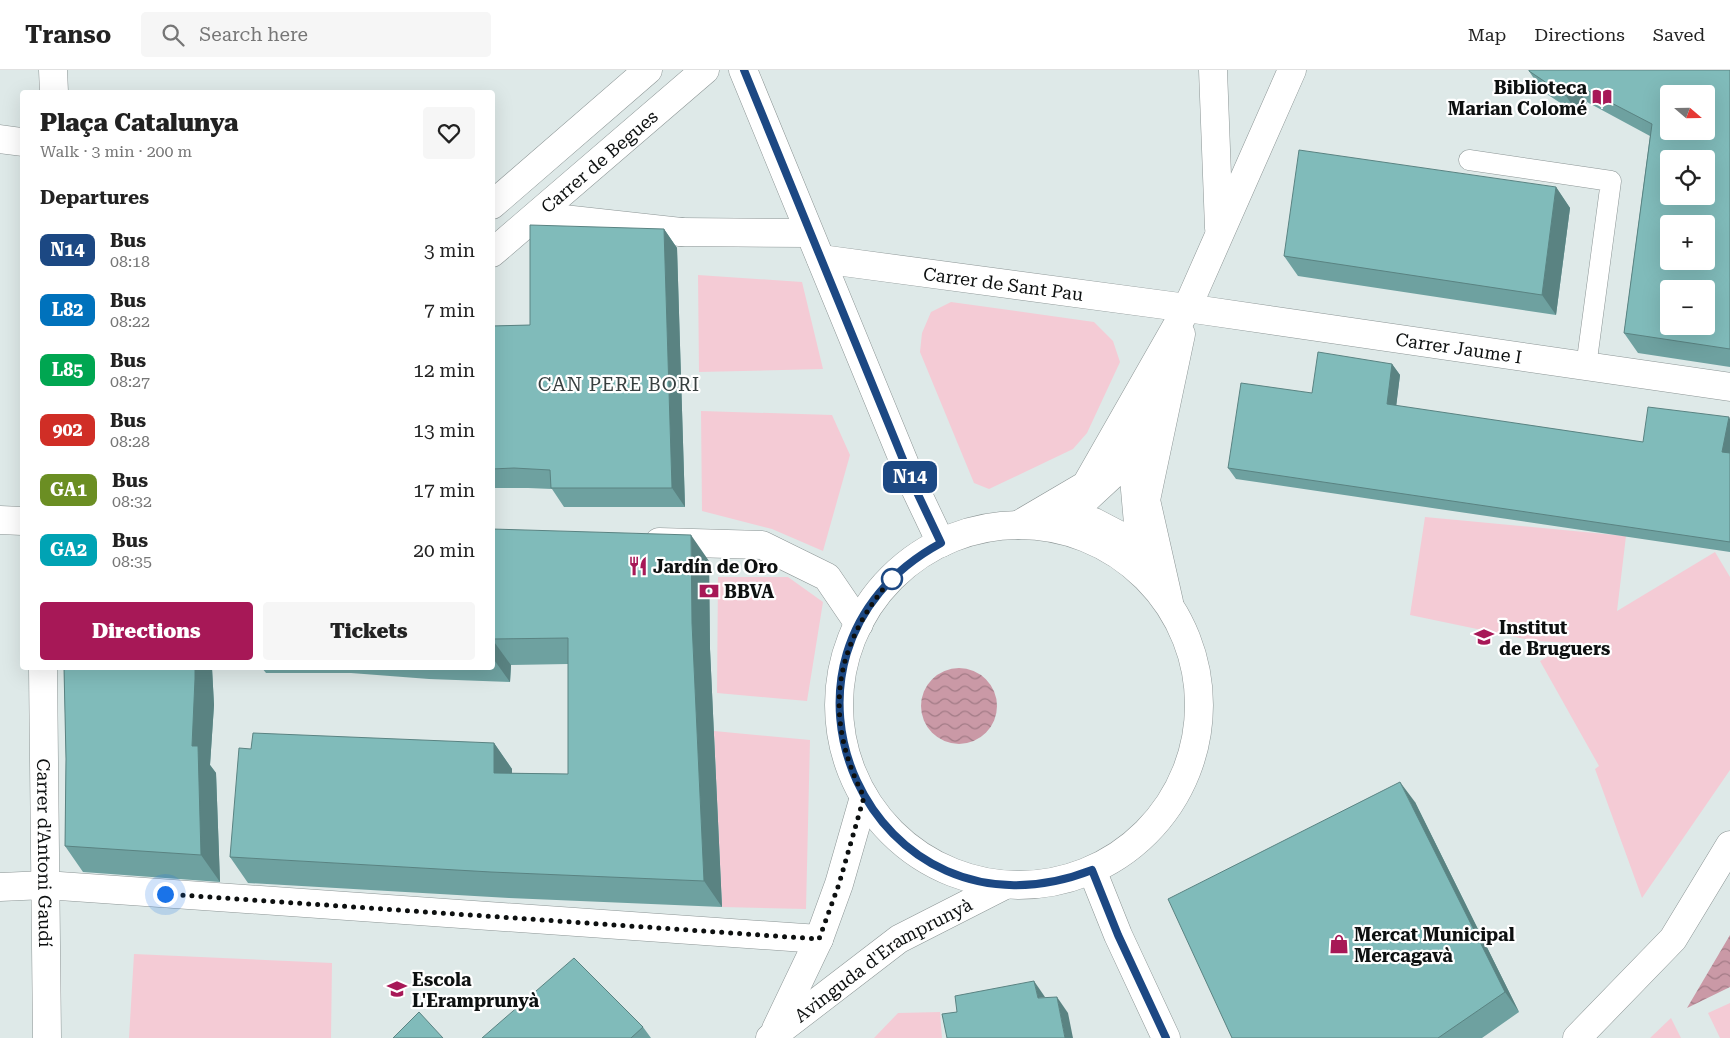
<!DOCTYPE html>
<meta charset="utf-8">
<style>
:root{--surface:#fff;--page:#f6f6f6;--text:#222;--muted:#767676;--line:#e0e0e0;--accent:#a71857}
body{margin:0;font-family:"Roboto Serif",serif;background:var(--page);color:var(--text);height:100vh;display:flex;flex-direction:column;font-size:19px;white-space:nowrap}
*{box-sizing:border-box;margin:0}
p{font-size:16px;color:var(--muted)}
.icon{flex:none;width:28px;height:28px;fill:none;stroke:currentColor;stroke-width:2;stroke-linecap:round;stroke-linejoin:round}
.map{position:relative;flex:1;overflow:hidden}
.details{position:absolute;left:20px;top:20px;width:475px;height:580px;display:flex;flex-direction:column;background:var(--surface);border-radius:5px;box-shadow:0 5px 20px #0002}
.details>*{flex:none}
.badge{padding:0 10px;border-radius:8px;font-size:18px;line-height:32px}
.needle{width:32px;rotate:110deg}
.buttons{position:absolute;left:1660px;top:15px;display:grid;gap:10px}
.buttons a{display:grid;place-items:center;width:55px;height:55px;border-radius:5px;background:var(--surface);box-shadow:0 5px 20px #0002;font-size:25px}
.you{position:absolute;width:25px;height:25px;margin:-12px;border:4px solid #fff;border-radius:50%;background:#1a73e8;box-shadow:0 0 0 8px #1a73e833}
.map>.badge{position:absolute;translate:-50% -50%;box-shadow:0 0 0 2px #fff}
h2{padding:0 20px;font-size:19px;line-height:45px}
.round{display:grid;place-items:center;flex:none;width:52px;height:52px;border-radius:5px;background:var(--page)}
.summary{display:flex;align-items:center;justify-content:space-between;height:85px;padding:0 20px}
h1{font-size:24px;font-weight:800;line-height:38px}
.button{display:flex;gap:10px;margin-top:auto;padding:10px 20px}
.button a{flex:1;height:58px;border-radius:5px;background:var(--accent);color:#fff;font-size:20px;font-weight:800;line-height:58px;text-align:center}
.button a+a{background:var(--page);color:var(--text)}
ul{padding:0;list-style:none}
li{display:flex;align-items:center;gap:15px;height:60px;padding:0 20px}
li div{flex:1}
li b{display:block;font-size:19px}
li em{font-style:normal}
li .badge{min-width:55px;font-weight:700;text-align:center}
header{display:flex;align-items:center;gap:30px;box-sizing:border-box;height:70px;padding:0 25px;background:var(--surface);border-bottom:1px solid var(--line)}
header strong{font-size:24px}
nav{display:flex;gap:28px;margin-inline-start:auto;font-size:18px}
.search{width:350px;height:45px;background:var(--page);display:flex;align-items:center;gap:12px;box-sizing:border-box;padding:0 18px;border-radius:5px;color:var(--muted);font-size:19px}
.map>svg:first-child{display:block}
.green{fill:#f4cbd5}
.water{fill:url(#water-waves)}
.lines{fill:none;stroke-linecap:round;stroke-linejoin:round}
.service-casing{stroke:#8c9595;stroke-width:21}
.pedestrian-casing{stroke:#8c9595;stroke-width:29}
.minor-casing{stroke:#8c9595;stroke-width:29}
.service{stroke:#fff;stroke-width:20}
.pedestrian{stroke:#fff;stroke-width:28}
.minor{stroke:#fff;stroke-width:28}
.wall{fill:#6ea1a0}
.shaded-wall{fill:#5a8382}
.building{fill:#80bbba;stroke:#5a8382;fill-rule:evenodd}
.line-casing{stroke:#fff;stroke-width:11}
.line{stroke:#1c4883;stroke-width:8}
.walk{stroke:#0d1010;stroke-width:5;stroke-dasharray:0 9}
.stop-dot{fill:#fff;stroke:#1c4883;stroke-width:2.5}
.labels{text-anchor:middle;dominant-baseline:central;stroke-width:4.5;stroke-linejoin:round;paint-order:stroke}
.poi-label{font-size:18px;font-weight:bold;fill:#0d1010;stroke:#fff;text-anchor:start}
.street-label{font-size:18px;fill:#0d1010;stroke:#fff}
.neighbourhood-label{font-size:19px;letter-spacing:1px;fill:#373f3f;stroke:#fff}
</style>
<header>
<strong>Transo</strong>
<div class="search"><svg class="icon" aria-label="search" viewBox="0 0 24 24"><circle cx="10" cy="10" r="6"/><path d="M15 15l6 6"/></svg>Search here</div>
<nav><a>Map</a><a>Directions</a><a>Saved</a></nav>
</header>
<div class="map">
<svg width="1730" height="968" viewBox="0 0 1730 968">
<defs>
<pattern id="water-waves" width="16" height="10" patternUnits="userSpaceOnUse" patternTransform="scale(1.25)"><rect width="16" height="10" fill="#ca99a6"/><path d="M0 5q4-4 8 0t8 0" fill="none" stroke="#a27b86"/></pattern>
</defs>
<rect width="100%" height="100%" fill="#dee9e8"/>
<path class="green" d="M698,205L802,212L823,299L699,302Z
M951,232L1094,252L1113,271L1120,292L1087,363L1073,379L989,419L974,413L920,282L922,263L931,242Z
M701,341L832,345L850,385L823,481L772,459L702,441Z
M1425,447L1626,466L1617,541L1715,482L1730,507V700L1642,828L1595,699L1599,696L1540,591L1572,573L1535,571L1410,545Z
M718,507H788L823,532L807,631L717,623Z
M714,661L810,670L806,839L722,837Z
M134,884L332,893L331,968H129Z
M1730,933V968H1720L1708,943Z
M940,942L942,968H874L898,943Z
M1671,948L1681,968H1650Z"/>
<path class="water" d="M921 636a38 38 0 1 1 76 0a38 38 0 1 1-76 0Z
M1730,865V917L1687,938Z"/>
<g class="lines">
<defs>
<path id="service" d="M1469,90L1611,111L1586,297"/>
<path id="pedestrian" d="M492,135L648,0
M681,162L809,163
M1176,267L1134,408L1140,476L1094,452L1071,443L1113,404Z"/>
<g id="minor">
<path d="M53,0L54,22"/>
<path d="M743,0L913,414L941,473"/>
<path d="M1213,0L1219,158"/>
<path d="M0,69L22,72"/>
<path d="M536,146L681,162"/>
<path id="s1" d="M492,183L705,0"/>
<path id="s2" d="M821,189L1187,238L1730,317"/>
<path d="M0,450L22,451"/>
<path d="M1018,455L1086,415L1187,238L1292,0"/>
<circle cx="1019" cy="635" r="180"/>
<path d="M659,472L762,475L827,507L859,554"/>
<path d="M1169,532L1146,430L1181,264"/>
<path id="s3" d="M43,598L47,968"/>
<path d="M1092,800L1118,865L1166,968"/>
<path d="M0,817L45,815L819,869"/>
<path d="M776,959L819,869L839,814L864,727"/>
<path id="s4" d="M770,968L899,869L1005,815"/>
<path d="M1577,968L1673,869L1730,775"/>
</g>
</defs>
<use href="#service" class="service-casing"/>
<use href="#pedestrian" class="pedestrian-casing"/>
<use href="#minor" class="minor-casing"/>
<use href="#service" class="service"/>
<use href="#pedestrian" class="pedestrian"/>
<use href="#minor" class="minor"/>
</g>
<path class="wall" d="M1730,0V297L1638,283L1624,263L1650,66L1587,32L1579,45L1542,21L1529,1Z
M1556,117L1570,138L1556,245L1298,206L1284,186Z
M664,159L677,178L685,437H564L552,419L528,418H492V256L530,255Z
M1392,294L1400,305L1396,336L1643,372L1730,349V482L1236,409L1228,398L1312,323Z
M492,459L709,491L710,579L722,837L509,828L248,813L230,787L251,679L494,673L512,699V703L568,704V594L511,595L510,612L429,609L351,603H266L262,598H492Z
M64,598H212L214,635L210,695L216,703L220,812L83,802L65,776L66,689Z
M1415,732L1519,942L1482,968H1232Z
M643,957L651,968H482Z"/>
<path class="shaded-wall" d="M1573,13L1587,32L1579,45L1566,26Z
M1556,117L1570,138L1556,245L1542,225Z
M664,159L677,178L685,437L672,418Z
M1392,294L1400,305L1395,346L1387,334Z
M1729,347L1730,349V393L1722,382Z
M691,465L709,491L710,579L722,837L704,811L692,553Z
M492,569L511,595L510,612L492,587Z
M195,598H212L214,635L210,695L216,703L220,812L201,785L192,676Z
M494,673L512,699V729L494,703Z
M1400,712L1415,732L1519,942L1505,922Z
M1034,911L1045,927L1038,928Z
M1057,927L1068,943L1073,968H1065Z"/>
<path class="building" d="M1529,0H1730V279L1624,263L1652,54L1573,13L1566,26L1529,1ZM1669,24H1706V61H1669ZM1669,89H1706V126H1669ZM1669,154H1706V191H1669ZM1669,219H1706V256H1669Z
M1299,80L1556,117L1542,225L1284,186Z
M530,155L664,159L672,418H551L550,400L514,398L492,399V256L530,255Z
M1318,282L1392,294L1387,334L1643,372L1648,337L1729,347L1722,382L1730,383V472L1228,398L1241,313L1312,323Z
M492,459L691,465L692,553L704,811L491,802L230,787L239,678L251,679L253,663L494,673V703L568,704V568L492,569Z
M64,598H195V609L192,676H198L201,785L65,776L66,689Z
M1400,712L1505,922L1438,968H1232L1168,829Z
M574,888L643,957L631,968H482Z
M1034,911L1038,928L1057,927L1065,968H947L942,944L957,942L955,926Z
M419,942L443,968H393Z"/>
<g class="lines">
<defs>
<path id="line" d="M744,0L913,414L941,473C735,585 872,886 1092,800L1118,865L1166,968"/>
</defs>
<use href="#line" class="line-casing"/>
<use href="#line" class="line"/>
<path class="walk" d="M165,824L819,869L839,814L864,727C822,645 834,573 895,505L892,509"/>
</g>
<defs>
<symbol id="library-bare" viewBox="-9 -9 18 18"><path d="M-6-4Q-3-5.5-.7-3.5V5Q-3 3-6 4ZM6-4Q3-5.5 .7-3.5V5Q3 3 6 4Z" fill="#a71857" stroke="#fff" stroke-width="2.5" paint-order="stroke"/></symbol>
<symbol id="restaurant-bare" viewBox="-9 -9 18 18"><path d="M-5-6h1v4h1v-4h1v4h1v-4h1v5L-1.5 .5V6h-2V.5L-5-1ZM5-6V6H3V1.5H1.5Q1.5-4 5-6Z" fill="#a71857" stroke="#fff" stroke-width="2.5" paint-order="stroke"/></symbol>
<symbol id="bank-bare" viewBox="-9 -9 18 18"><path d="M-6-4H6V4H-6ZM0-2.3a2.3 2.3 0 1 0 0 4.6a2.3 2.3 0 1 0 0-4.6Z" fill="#a71857" stroke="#fff" stroke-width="2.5" paint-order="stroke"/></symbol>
<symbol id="school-bare" viewBox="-9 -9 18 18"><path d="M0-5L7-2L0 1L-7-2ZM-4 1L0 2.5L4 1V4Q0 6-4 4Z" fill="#a71857" stroke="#fff" stroke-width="2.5" paint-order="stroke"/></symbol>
<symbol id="shop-bare" viewBox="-9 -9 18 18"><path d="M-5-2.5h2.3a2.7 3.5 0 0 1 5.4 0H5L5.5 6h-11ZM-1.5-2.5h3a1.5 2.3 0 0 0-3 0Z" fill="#a71857" stroke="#fff" stroke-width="2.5" paint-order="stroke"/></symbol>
</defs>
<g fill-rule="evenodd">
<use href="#library-bare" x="1588" y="13" width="28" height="28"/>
<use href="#restaurant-bare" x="624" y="482" width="28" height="28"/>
<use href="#bank-bare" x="695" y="507" width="28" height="28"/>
<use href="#school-bare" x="1470" y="553" width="28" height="28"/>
<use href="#shop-bare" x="1325" y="860" width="28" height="28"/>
<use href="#school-bare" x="383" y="905" width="28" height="28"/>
</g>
<circle class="stop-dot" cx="892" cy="509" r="10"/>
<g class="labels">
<g class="poi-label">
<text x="1587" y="17" text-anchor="end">Biblioteca<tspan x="1587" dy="21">Marian Colomé</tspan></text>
<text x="653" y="496">Jardín de Oro</text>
<text x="724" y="521">BBVA</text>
<text x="1499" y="557">Institut<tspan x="1499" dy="21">de Bruguers</tspan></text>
<text x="1354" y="864">Mercat Municipal<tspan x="1354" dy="21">Mercagavà</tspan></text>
<text x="412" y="909">Escola<tspan x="412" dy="21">L'Eramprunyà</tspan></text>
</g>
<g class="street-label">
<text stroke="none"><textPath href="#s1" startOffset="141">Carrer de Begues</textPath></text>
<text stroke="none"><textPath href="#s2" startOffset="184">Carrer de Sant Pau</textPath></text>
<text stroke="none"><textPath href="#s2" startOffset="644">Carrer Jaume I</textPath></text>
<text stroke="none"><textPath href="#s3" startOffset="185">Carrer d'Antoni Gaudí</textPath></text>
<text stroke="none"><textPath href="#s4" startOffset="138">Avinguda d'Eramprunyà</textPath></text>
</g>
<g class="neighbourhood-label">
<text x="619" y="314">CAN PERE BORI</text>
</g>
</g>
</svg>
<div class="buttons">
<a><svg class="needle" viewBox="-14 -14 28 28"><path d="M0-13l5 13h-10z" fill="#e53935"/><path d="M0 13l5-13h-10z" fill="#767676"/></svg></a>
<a><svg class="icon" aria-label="locate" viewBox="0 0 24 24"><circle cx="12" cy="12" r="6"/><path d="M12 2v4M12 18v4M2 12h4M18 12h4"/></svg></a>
<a>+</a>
<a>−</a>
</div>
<div class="you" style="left:165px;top:824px"></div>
<b class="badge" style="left:910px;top:407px;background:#1c4883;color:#fff">N14</b>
<section class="details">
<div class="summary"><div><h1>Plaça Catalunya</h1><p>Walk · 3 min · 200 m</p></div><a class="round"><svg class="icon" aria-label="heart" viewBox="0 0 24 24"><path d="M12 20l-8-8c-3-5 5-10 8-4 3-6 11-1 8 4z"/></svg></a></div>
<h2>Departures</h2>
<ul>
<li><span class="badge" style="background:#1c4883;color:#fff">N14</span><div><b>Bus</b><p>08:18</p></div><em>3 min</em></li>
<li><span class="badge" style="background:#0072bc;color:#fff">L82</span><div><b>Bus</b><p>08:22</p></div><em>7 min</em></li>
<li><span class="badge" style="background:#00a651;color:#fff">L85</span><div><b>Bus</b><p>08:27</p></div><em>12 min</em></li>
<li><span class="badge" style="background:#d02e26;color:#fff">902</span><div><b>Bus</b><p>08:28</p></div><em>13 min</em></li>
<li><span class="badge" style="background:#6b8e23;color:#fff">GA1</span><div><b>Bus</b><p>08:32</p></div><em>17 min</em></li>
<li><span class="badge" style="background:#00a3b4;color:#fff">GA2</span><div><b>Bus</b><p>08:35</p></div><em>20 min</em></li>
</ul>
<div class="button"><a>Directions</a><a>Tickets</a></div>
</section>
</div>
